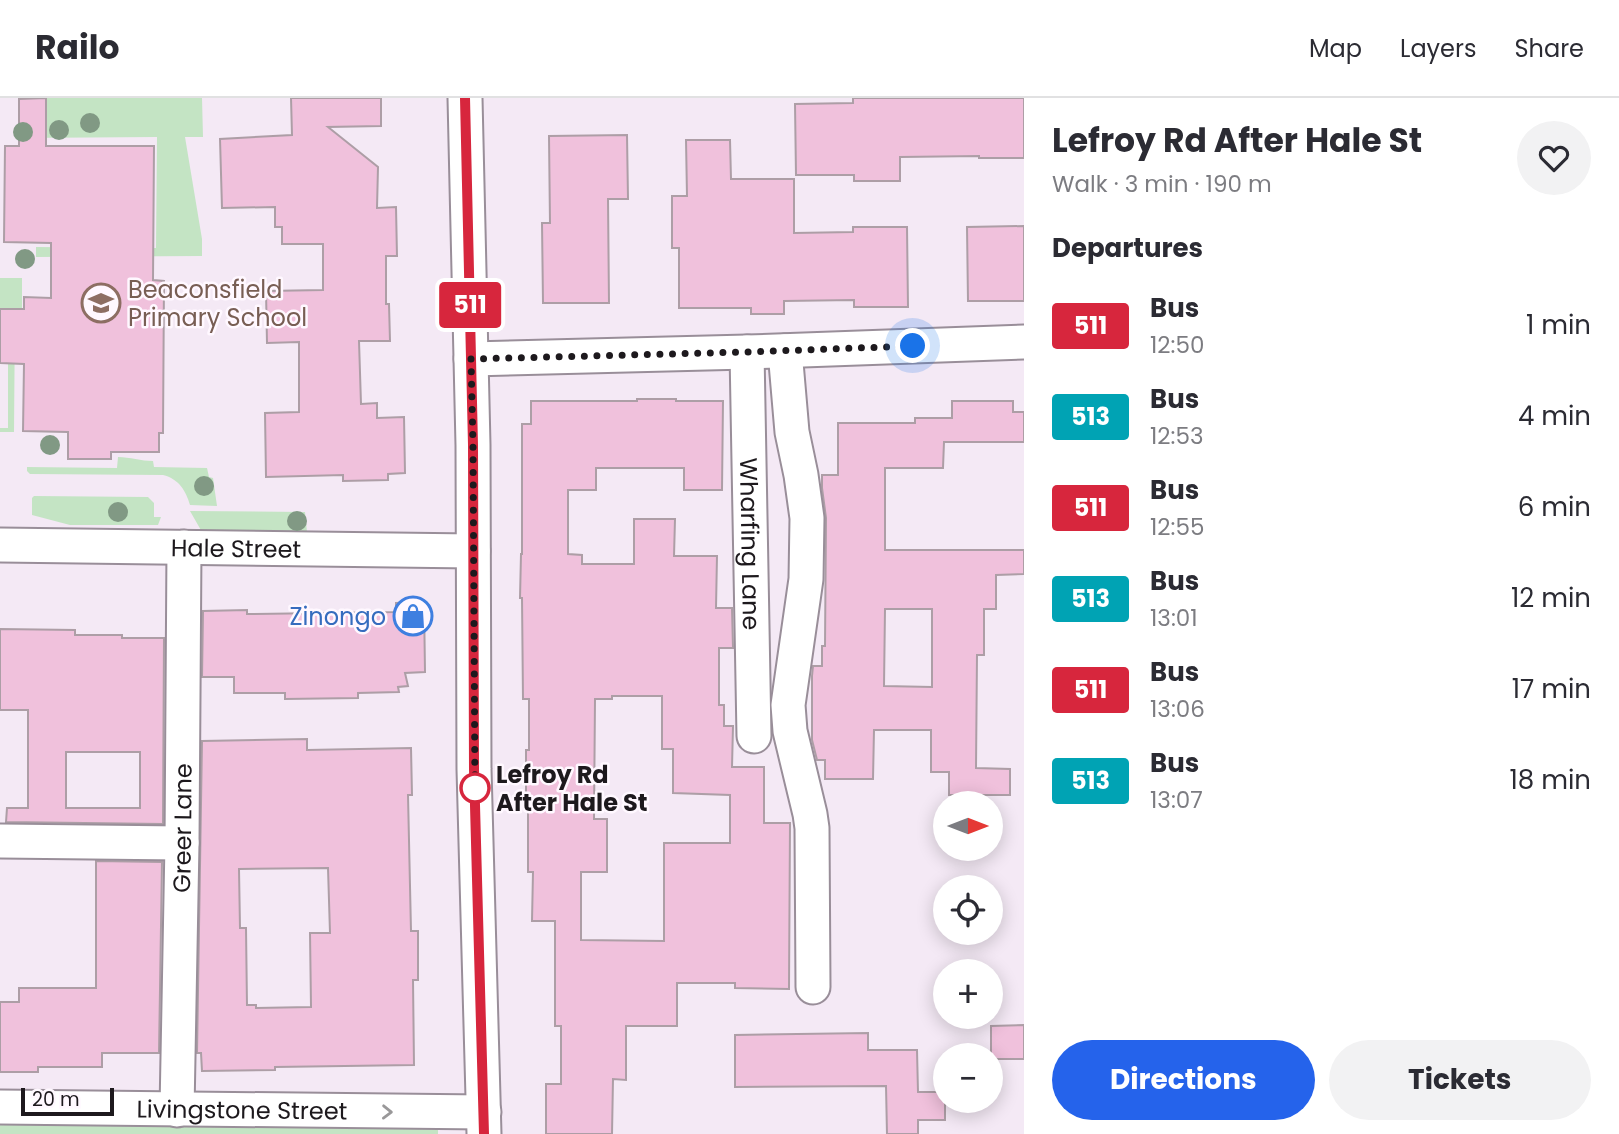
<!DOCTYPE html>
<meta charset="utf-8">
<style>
:root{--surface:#fff;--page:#f2f2f3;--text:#2b2b33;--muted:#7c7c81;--line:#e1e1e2;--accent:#2563eb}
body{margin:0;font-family:Poppins,sans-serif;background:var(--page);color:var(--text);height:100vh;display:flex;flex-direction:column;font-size:26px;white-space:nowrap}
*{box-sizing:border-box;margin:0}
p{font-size:23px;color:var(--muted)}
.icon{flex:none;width:38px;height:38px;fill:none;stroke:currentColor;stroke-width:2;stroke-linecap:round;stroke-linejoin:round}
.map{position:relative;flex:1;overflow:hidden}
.sheet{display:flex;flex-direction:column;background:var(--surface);width:595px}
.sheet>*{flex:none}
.badge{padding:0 14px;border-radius:5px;font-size:24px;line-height:46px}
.needle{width:46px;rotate:90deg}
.fabs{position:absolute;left:933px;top:693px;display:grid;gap:14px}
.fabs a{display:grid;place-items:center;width:70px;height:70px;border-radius:50%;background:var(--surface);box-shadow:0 4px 18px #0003;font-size:35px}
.scale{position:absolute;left:21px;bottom:18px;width:93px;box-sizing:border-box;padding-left:7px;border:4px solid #1d191d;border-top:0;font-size:19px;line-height:24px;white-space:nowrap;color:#1d191d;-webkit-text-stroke:5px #fff8ff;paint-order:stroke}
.you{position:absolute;width:35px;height:35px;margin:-18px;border:5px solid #fff;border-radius:50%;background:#1a73e8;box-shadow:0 0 0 10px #1a73e833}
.map>.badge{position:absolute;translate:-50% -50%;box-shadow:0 0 0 4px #fff}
h2{padding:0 28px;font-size:26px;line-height:63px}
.round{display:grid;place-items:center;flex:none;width:74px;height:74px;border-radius:37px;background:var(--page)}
.headline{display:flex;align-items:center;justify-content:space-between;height:119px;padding:0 28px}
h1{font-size:33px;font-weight:700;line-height:52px}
.button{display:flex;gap:14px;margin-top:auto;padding:14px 28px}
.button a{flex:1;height:80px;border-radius:42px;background:var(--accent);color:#fff;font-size:28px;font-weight:700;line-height:80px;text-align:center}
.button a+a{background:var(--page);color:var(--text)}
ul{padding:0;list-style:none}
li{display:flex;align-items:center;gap:21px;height:91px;padding:0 28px}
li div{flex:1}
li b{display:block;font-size:26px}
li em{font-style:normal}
li .badge{min-width:77px;font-weight:700;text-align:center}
header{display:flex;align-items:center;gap:42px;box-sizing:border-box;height:98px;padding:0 35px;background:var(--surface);border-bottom:2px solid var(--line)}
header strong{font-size:33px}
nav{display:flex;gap:38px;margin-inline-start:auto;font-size:24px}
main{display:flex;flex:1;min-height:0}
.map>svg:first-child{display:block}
.green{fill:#c4e4c4}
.building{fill:#f0c1dc;stroke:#ad9ea6;stroke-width:2;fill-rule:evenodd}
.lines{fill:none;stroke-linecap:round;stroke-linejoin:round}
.minor-casing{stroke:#998e99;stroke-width:37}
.minor{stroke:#fff;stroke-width:33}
.tree{fill:#819984}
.oneway{stroke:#999899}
.line-casing{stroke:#fff;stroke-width:16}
.line{stroke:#d7263d;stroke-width:10}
.walk{stroke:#1d191d;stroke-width:7;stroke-dasharray:0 12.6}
.stop-dot{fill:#fff;stroke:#d7263d;stroke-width:3.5}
.labels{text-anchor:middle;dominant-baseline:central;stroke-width:5;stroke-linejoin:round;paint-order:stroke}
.education-label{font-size:24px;fill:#785e54;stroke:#fff8ff;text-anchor:start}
.street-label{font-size:24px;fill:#1d191d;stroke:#fff8ff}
.shop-label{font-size:24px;fill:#366cbe;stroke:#fff8ff;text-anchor:end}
.stop-label{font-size:24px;font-weight:bold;fill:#1d191d;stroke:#fff8ff;text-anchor:start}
</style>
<header>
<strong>Railo</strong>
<nav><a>Map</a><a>Layers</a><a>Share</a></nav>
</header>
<main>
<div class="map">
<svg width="1024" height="1036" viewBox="0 0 1024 1036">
<rect width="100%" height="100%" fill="#f4e9f5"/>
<path class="green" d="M18,0H202L203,39H185L202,141V158L36,159V149L156,150L157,39L19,40Z
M0,180H22V211H15L14,334H0V330H8V266L12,265L13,211H0Z
M118,359C130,359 141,363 153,363L154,369L207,370L209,379L213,380L217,408L190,407C186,393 179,381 163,377L30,376L27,373V369L117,370Z
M34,398L148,399L154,405V419H161L158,427H70L32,417V400Z
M190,413L305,414L307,434H202Z
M0,1023L438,1029V1036H0Z"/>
<path class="building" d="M46,0V48H154L153,182L164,183L163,335H159V354H111V361H68V334L23,333L24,266L0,265V211H24V199L51,200V145L4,144L5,48H19V1Z
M291,0H381V28L328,29L378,69L377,110L396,109L397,158H386V206H389L390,243H359L361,306L377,305V320L404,319L405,375L388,376V382L343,383V377L266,379L265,315L299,314V244L267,245L266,193L323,192V146H282V129H275V109L222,110L220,41L292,37Z
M853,0H1024V60H979V58L900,59V83H854V77H796L795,6L853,5Z
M627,37L628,101H608L609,205H543L542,125H550L549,38Z
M686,42H730L731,81H794V135L853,134V129H907L908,209H854V202L784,203V216H751V210H679V150H672V98H687Z
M1024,128V203H968L967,129Z
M637,301H676V303H723L722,392H684V370H596V392H568V456L582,457V466H634V421H675L674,458H717L716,510H732L733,550H719V607H724V628H733L732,669H764V725H790L789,891L735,890V885H677V928H626V982L613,981L612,1036H546V986H561V928H555V823H532L533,774H528V700H526V652H529V601H523L522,500H520L521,456H522V326H531V303H637ZM612,598H662V651H673V695L730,697V745H664V843L581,842V774H607V721H594L595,601H612Z
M952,303H1013V314H1024V344H944L943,370H885V452H1024V476L996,477V511H984V557H977L976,670L1010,671V697H949V674H931V632H874L873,681H825V662H817L812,642V578L813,568H822V548H825L826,420L822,390V377H838V325H915V320H952ZM885,511H932V589L884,588Z
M424,504L425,574L405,575L408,588L398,589L399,594L358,595V600L285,601V595H234V579H202L203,513L247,512V516L396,514V505Z
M0,531L75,532V537H122V540H164L163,726L6,724L7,710H28V612H0ZM66,654H140V710H66Z
M307,641V652L411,650L412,697H408L411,833H418V882H413L414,967L275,969V972L202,973L201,955H197L202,643ZM328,770L330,835H310L311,909L256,910V907H247L246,830H240L239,771Z
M96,763L162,764L159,955H102V969H38V974H0V904H19V890H96Z
M1024,927V961H991V928Z
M868,935V952H917L918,994H945V1022H918V1036H887L886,988L735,989V937Z"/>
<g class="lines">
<defs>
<g id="minor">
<path d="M465,0L473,347L474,671L484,1036"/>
<path d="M785,253L792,334L801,377L807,420L806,481L788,607L790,633L810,716L812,730L813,889"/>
<path id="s1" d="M747,254L754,638"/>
<path d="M471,261L747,254L1024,244"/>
<path id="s2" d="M0,447L473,453"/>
<path d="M0,743L182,745"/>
<path id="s3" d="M0,1009L484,1014"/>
<path id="s4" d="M177,1012L182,745L184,449"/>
</g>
</defs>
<use href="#minor" class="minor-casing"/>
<use href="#minor" class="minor"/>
</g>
<g class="tree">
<circle cx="90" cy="25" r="10"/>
<circle cx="59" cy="32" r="10"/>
<circle cx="23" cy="34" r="10"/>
<circle cx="25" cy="161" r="10"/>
<circle cx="50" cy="347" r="10"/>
<circle cx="204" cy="388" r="10"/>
<circle cx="118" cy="414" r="10"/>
<circle cx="297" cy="423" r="10"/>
</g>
<defs><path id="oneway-chevron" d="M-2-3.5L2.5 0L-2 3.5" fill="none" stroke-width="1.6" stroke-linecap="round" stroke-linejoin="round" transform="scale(1.75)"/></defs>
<use class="oneway" href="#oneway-chevron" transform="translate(387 1014) rotate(1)"/>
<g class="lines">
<defs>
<path id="line" d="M465,0L473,347L474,671L484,1036"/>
</defs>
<use href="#line" class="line-casing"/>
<use href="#line" class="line"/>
<path class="walk" d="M475,690V696L473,347L471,261L747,254L913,248"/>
</g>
<defs>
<symbol id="school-ring" viewBox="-11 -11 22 22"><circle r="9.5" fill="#fff8ff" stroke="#8d6e63" stroke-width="1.5"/><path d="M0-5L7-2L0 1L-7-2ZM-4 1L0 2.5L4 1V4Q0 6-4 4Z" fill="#8d6e63"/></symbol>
<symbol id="shop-ring" viewBox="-11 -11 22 22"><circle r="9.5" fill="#fff8ff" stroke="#3f7fe0" stroke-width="1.5"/><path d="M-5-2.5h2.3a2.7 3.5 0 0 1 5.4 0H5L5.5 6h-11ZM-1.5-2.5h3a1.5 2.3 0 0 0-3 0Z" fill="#3f7fe0"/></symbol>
</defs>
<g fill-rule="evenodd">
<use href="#school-ring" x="79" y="183" width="44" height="44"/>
<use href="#shop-ring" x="391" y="496" width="44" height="44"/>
</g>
<circle class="stop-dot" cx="475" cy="690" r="14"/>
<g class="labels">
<g class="education-label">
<text x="128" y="191">Beaconsfield<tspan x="128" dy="28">Primary School</tspan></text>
</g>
<g class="street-label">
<text stroke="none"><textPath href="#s1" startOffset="192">Wharfing Lane</textPath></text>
<text stroke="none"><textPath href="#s2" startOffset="236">Hale Street</textPath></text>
<text stroke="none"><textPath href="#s4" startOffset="282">Greer Lane</textPath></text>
<text stroke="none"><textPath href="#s3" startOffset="242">Livingstone Street</textPath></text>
</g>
<g class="shop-label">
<text x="386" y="518">Zinongo</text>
</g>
<g class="stop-label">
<text x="496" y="676">Lefroy Rd<tspan x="496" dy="28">After Hale St</tspan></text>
</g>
</g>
</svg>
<div class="fabs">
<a><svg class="needle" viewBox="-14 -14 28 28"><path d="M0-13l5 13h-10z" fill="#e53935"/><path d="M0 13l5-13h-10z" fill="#7c7c81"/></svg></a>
<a><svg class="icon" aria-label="locate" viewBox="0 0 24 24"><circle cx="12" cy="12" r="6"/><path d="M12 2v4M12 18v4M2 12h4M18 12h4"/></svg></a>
<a>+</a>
<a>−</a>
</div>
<div class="scale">20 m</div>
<div class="you" style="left:913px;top:248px"></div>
<b class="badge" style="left:470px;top:207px;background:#d7263d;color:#fff">511</b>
</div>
<section class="sheet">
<div class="headline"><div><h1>Lefroy Rd After Hale St</h1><p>Walk · 3 min · 190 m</p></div><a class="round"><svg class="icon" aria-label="heart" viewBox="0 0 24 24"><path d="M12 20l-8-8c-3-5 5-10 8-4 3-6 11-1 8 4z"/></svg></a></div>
<h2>Departures</h2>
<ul>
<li><span class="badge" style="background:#d7263d;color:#fff">511</span><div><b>Bus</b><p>12:50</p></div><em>1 min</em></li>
<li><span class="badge" style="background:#00a3b4;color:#fff">513</span><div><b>Bus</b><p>12:53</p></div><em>4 min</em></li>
<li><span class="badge" style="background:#d7263d;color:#fff">511</span><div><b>Bus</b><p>12:55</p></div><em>6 min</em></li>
<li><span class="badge" style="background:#00a3b4;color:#fff">513</span><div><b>Bus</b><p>13:01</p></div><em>12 min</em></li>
<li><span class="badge" style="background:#d7263d;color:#fff">511</span><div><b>Bus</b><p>13:06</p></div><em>17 min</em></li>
<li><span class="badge" style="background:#00a3b4;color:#fff">513</span><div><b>Bus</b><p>13:07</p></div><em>18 min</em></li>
</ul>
<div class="button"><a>Directions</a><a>Tickets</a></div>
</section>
</main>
